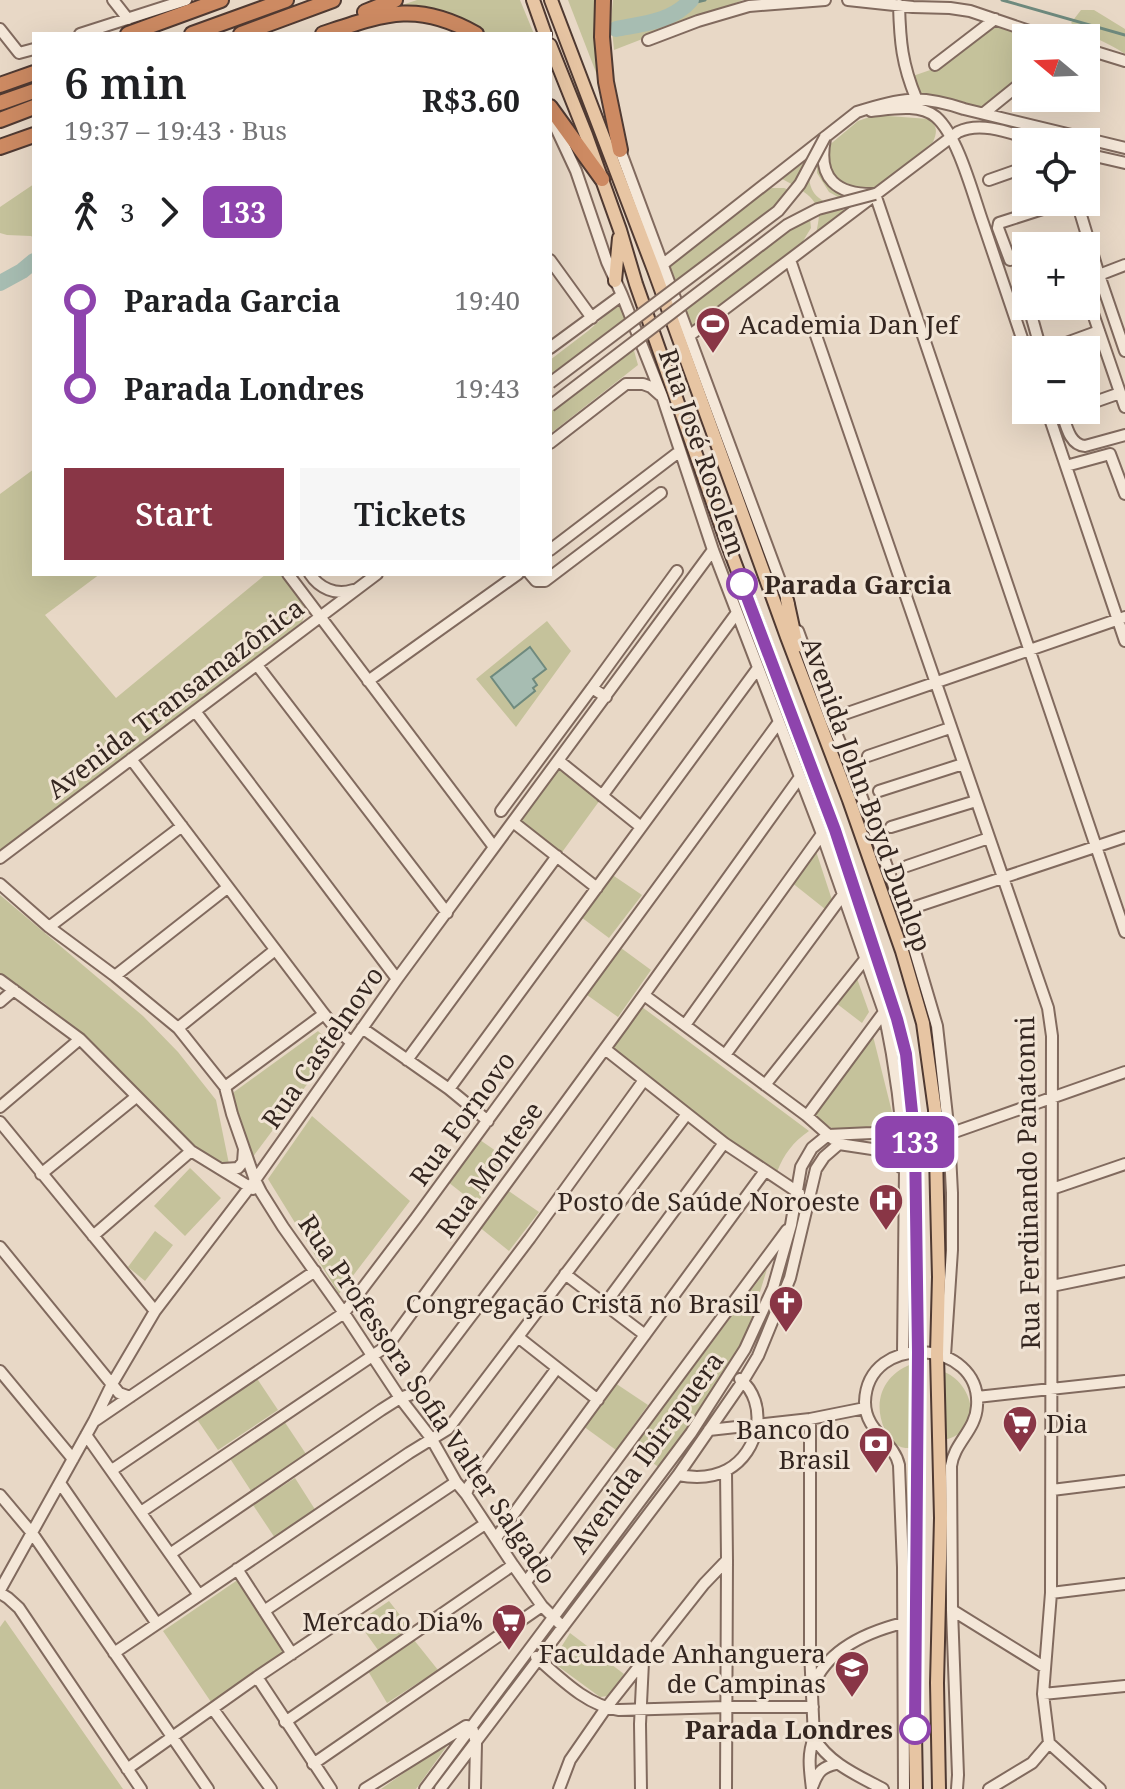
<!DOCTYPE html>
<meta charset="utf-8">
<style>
:root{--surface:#fff;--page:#f6f6f6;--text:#202124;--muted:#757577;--accent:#893646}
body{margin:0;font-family:"Noto Serif",serif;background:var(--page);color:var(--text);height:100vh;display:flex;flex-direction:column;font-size:30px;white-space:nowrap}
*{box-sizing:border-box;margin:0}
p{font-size:26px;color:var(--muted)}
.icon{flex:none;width:44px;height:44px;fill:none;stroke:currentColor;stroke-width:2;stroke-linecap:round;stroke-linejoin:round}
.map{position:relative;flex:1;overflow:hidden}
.drawer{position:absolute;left:32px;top:32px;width:520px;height:544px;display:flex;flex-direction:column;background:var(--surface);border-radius:0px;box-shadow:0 8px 32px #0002}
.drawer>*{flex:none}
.badge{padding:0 16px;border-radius:12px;font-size:28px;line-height:52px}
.needle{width:52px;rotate:289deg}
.tools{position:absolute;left:1012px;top:24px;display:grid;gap:16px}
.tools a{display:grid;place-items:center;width:88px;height:88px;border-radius:0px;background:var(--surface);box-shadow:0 8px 32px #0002;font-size:40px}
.map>.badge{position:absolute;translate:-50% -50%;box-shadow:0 0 0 4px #fff}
.legs{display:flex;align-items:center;gap:12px;height:88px;padding:0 32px;font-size:26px}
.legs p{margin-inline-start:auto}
.head{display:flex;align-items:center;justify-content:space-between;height:136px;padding:0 32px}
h1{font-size:44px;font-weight:600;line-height:60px}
.primary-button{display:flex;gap:16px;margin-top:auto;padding:16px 32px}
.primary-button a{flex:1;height:92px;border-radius:0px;background:var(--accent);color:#fff;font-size:32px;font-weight:600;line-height:92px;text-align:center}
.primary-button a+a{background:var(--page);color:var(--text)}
ul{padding:0 32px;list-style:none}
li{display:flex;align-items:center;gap:28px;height:88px;font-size:30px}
li i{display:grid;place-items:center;width:12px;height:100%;margin:0 10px;background:currentColor}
li i::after{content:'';width:20px;height:20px;margin:-10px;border:6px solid;border-radius:50%;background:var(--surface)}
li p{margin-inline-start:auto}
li:first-child i{background:linear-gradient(#0000 50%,currentColor 0)}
li:last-child i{background:linear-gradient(currentColor 50%,#0000 0)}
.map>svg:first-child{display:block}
.green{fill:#c5c29b}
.water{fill:#a7bdb2;stroke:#6f8a7e;stroke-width:2}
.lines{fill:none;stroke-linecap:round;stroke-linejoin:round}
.stream{stroke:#6f8a7e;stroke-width:3}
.river{stroke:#a7bdb2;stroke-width:16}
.minor-casing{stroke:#816a5e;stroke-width:14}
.major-casing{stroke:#503a32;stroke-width:16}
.highway-casing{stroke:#503a32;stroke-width:18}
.minor{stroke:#f4e7d8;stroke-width:10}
.major{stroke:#e7c5a3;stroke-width:12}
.highway{stroke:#cd8a62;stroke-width:14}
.minor-bridge-casing{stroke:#816a5e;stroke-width:14;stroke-linecap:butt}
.minor-bridge{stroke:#f4e7d8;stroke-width:10}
.line-1-casing{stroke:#fff;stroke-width:18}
.line-1{stroke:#8e44ad;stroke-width:12}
.stop-1-dot{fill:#fff;stroke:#8e44ad;stroke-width:4}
.labels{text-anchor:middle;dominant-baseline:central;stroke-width:6;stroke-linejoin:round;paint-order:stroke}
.poi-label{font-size:26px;fill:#342620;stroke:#f1e4d5;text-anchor:end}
.street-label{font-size:26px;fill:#342620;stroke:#f1e4d5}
.stop-label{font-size:26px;font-weight:bold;fill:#342620;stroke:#f1e4d5;text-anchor:start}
</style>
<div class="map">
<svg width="1125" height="1789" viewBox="0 0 1125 1789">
<rect width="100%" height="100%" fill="#e8d8c6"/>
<path class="green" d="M417,0H520L534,34H480L401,7L402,5Z
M568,0H597L595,14L597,75Z
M613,0H743L614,50L611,20Z
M1081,10H1094L1125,29V54C1108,42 1088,37 1071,23Z
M996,21L1045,38H1026V74L985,109L917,95L910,77L936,68Z
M875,115L929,119C938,126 937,133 933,142L871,192L859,197H838L829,192L817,173V163L827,147L858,121Z
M809,159C807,195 814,199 847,211L816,234C817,228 819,220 819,214C817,196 795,186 782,179Z
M34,184V238L31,236L7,235L0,233V207Z
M772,188H784L792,191L776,210L677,284L670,266L764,191Z
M810,218L811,228L800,246L690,327L685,305L788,226Z
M621,302L627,322L550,380V360L588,331Z
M633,347L638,365L550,434V410Z
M34,469V574H100L45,615L116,698L266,574H281C291,588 311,604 302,622L0,852V494Z
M547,621L571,651L516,727L476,679Z
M557,768L600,800L560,855L517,824Z
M815,848L832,900L825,909L791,882Z
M611,874L642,895L609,938L581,917Z
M0,895L143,1016L178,1052L216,1100L229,1164L226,1169L193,1149L147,1099L44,1003L0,974Z
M621,948L651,970L618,1017L587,995Z
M854,970L869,1012L862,1023L832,1000Z
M642,1007L809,1131C793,1142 784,1154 777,1172L733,1145L609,1051Z
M318,1031L335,1047L249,1162L233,1103L234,1092Z
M872,1032L892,1112L877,1128L835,1130L813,1116Z
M312,1116L410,1201L339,1294L268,1179Z
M480,1140L509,1160L476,1204L448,1182Z
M190,1168L221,1198L185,1236L154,1206Z
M506,1189L539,1212L509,1251L478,1226Z
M155,1231L173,1245L145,1281L128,1267Z
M767,1269L740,1357L661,1469L633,1448Z
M915,1363L916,1449C910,1448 903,1449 897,1445C892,1442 888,1435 885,1430C871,1400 885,1372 915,1363Z
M941,1371C968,1378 985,1421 955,1436C954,1437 945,1440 943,1440Z
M256,1377L278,1410L218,1450L196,1418Z
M615,1383L648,1405L616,1450L583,1426Z
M284,1421L308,1457L253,1494L229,1457Z
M295,1478L316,1511L275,1538L253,1505Z
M239,1579L287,1653L211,1702L163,1631Z
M389,1601L410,1628L378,1650L358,1622Z
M5,1620L123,1789H0V1627Z
M570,1633L624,1674L608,1696L600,1697L555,1664L553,1660Z
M414,1640L438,1670L387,1703L368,1671Z
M452,1739L416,1789H381Z"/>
<path class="water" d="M530,647L546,669L533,679L537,685L533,688L535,691L514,708L491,677Z"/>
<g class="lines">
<path class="stream" d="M1002,0L1125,35
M688,4L705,0"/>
<path class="river" d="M616,29C642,24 672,22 691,0
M0,283L22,271L34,261"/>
<defs>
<path id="minor" d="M113,0L128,19
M848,0L913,7L950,8L970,11L1050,38
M899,5C900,42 902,64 916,98
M0,29L19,53L34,49
M80,34L186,0
M648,40L698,21L749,6L825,0
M1086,49L1125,61
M935,65L995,19
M871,111C891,109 920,103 936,117C958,136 973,195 983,223C997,265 1012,308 1026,350
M984,113L1026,79
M550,120L556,128L576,171L607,262L622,295L662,396L713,550L822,834L884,1012C895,1064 902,1117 905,1170L903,1353
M825,139C817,179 837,195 875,194L1125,932
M620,150L789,605
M1086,154L1125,163
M989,180L1026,167
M1077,202L1099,275L1125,351
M550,260L592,318
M790,260L1048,1008L1052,1036L1051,1593L1043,1694L1049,1743L1100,1789
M1010,260L998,228L999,223L1055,205L1058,202
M662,265L857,112C900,98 920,94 964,109L1125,148
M1099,275L1125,265
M1086,298L1089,302L1125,407
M689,336L958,132C983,120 1015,135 1040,142
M550,348L622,295
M1041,350L1032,318L1041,310L1051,306
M1047,350L1099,331
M1086,405L1120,393
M1047,410L1125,641
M1061,410C1066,424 1069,445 1085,446L1125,435
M550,443L626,384H643L651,387L660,395
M1066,466L1110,454L1125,494
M550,550L680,451
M288,574L494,847
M310,574C319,588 336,596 353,590
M530,574L536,581H545L661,493
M798,631L830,719L853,773L903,911L937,1026L949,1134L952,1193V1250L945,1356
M257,665L447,913
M368,681L518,574
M606,697L592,688L677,571
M195,711L397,979
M830,719L1125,617
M868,756L950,728
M131,759L324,1014L337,1030L351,1042
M559,761L641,827
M879,791L963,764
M602,796L736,614
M501,811L592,688
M513,822L597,888
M891,827L976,801
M0,858L377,574
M907,866L989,838
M0,884L49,927L115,976L178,1028L225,1087L232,1114L255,1180L261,1192L283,1227L344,1313L400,1398L431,1438L456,1482L466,1494L513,1565L542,1606L563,1627
M903,911L1125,837
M49,927L182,826
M115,976L227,888
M0,980L80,1039L191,1151L253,1189
M644,995L807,1116L833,1139
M0,1002L14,990
M685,1025L822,834
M178,1028L275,950
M362,1028L449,1089L488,1121
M605,1049L724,1143L799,1193
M725,1055L842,896
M407,1060L557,856
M765,1085L866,958
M225,1087L324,1014
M449,1089L758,668
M0,1107L80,1039
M807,1116L884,1012
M0,1122L155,1311
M949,1134L1125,1072
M223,1169L238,1168L243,1162L244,1149
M41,1174L136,1097
M1052,1189L1125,1164
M93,1236L191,1151
M0,1247L119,1393L130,1397
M565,1274L645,1335
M1052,1286L1125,1271
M605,1304L724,1143
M518,1337L598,1400
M0,1371L73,1459
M977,1397L1125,1381
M810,1419V1651L814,1738C807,1755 810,1771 812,1789
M96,1420L315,1271
M709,1430L810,1419L865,1408
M86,1435L199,1595
M112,1470L344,1313L416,1218L779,722
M678,1475C694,1478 712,1478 727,1470C760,1452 769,1403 740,1379
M60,1483L157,1624
M1052,1490L1125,1481
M466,1494L469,1486L557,1368
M0,1495L32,1533L208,1789
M141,1512L381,1350L391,1341L623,1024L800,777
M496,1538L765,1171
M170,1554L381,1410L400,1398L412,1394L530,1238L644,1080
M237,1569L292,1654
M526,1582L787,1230
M0,1590L94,1421L112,1384L155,1311L255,1180L397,979L713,550
M0,1593L8,1598L19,1608L141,1789
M1051,1593L1125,1584
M952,1610L1044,1667
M264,1611L456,1482
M114,1653L409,1453L448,1429L687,1114
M536,1657C560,1678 587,1706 619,1710L726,1707H813
M257,1677L331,1789
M813,1686C827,1650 867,1632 903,1623
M1043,1694L1125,1686
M213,1709L271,1789
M285,1722L513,1565
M814,1738C830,1764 857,1775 883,1789
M313,1764L542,1606
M127,1769L257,1677L485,1524
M813,1785C818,1771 823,1767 836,1764
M365,1789L466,1726L472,1727L476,1743L475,1789
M425,1789L691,1433L745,1349L773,1288L791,1225L801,1167L812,1148L828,1135L872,1133L902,1125
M440,1789L678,1475L743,1381L758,1356L790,1278L816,1169L824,1157L839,1144L872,1149L883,1154L905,1170
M559,1789L570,1760L606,1708L704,1584L727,1560
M641,1789L640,1724L643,1662
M726,1789L727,1560L726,1471
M904,1789L903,1567L899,1465C894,1441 865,1432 865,1402C867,1331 982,1339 977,1406C976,1430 954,1443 951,1466L952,1610L958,1775L957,1789
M989,1789L1032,1763L1049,1743"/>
<path id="major" d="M533,0L545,34
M551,0L654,270L787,637L849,800L902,951L923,1023L935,1110L937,1197L939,1277L937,1354L941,1518L937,1683L939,1789
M550,45L586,135L620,230L636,284L725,537L835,830L897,1019L906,1054L915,1141L918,1352L915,1733L916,1789
M615,281L619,238
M787,600L797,646"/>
<path id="highway" d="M603,0L602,37L606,82L620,150
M365,12L395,0
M128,34L221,0
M192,34L286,0
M241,34L333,0
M323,34C383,14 416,0 476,34
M0,85L34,73
M0,103L34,91
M550,107L602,179
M0,120L34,107
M0,147L34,135"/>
</defs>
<use href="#minor" class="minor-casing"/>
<use href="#major" class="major-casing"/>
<use href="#highway" class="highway-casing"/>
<use href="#minor" class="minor"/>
<use href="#major" class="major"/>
<use href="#highway" class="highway"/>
<defs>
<path id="minor-bridge" d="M550,383L778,211L800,184L825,137
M550,406L787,225L818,209L875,194"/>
</defs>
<use href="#minor-bridge" class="minor-bridge-casing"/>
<use href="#minor-bridge" class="minor-bridge"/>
</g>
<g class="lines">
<defs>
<path id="line-1" d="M742,584L835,830L897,1019L906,1054L915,1141L918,1352L915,1729"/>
</defs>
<use href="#line-1" class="line-1-casing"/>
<use href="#line-1" class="line-1"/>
</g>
<defs>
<symbol id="stadium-pin" viewBox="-11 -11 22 30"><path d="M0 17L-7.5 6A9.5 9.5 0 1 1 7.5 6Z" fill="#893646" stroke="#f1e4d5"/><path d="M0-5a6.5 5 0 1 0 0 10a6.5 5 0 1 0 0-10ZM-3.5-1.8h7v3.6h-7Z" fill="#fff"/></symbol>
<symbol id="hospital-pin" viewBox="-11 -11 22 30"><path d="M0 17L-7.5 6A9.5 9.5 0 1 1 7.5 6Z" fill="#893646" stroke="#f1e4d5"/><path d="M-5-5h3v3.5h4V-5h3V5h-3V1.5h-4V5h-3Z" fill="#fff"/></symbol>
<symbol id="church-pin" viewBox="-11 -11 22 30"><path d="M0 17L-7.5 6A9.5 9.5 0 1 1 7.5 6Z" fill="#893646" stroke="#f1e4d5"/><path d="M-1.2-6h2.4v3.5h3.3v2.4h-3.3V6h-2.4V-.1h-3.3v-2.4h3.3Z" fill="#fff"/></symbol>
<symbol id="supermarket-pin" viewBox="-11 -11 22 30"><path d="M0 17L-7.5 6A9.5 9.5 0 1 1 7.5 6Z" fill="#893646" stroke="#f1e4d5"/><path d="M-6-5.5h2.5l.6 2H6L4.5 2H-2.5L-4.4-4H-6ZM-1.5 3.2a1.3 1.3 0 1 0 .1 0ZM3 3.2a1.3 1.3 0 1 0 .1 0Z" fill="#fff"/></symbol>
<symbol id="bank-pin" viewBox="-11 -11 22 30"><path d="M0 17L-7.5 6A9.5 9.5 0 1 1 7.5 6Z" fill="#893646" stroke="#f1e4d5"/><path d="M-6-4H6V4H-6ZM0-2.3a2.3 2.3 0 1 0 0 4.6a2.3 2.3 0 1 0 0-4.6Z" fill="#fff"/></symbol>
<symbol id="university-pin" viewBox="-11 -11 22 30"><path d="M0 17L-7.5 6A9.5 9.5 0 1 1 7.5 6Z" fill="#893646" stroke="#f1e4d5"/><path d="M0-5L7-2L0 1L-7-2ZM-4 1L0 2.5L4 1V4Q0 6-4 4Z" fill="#fff"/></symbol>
</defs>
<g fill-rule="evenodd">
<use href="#stadium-pin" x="693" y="304" width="40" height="54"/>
<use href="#hospital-pin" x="866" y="1181" width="40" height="54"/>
<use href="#church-pin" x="766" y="1283" width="40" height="54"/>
<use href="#supermarket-pin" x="1000" y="1403" width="40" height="54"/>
<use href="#bank-pin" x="856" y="1424" width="40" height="54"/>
<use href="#supermarket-pin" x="489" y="1601" width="40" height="54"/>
<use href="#university-pin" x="832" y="1648" width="40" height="54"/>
</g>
<g class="stop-1-dot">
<circle cx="742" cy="584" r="14"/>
<circle cx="915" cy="1729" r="14"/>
</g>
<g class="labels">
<g class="poi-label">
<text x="739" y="324" text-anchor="start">Academia Dan Jef</text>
<text x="860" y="1201">Posto de Saúde Noroeste</text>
<text x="760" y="1303">Congregação Cristã no Brasil</text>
<text x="1046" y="1423" text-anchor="start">Dia</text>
<text x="850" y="1429">Banco do<tspan x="850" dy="30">Brasil</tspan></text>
<text x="483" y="1621">Mercado Dia%</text>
<text x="826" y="1653">Faculdade Anhanguera<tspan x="826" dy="30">de Campinas</tspan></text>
</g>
<g class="street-label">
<text transform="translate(703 452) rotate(71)">Rua José Rosolem</text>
<text transform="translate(175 698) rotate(-37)">Avenida Transamazônica</text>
<text transform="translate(867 794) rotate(70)">Avenida John Boyd Dunlop</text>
<text transform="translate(322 1047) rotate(-55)">Rua Castelnovo</text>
<text transform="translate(462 1118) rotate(-54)">Rua Fornovo</text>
<text transform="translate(489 1169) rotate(-54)">Rua Montese</text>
<text transform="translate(1027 1183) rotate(-91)">Rua Ferdinando Panatonni</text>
<text transform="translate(428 1399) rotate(56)">Rua Professora Sofia Valter Salgado</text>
<text transform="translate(646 1452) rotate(-54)">Avenida Ibirapuera</text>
</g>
<g class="stop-label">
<text x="764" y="584">Parada Garcia</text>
<text x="893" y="1729" text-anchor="end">Parada Londres</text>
</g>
</g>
</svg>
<div class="tools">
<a><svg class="needle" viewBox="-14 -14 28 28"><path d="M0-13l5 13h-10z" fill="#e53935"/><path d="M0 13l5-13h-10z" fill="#757577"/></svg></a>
<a><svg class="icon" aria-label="locate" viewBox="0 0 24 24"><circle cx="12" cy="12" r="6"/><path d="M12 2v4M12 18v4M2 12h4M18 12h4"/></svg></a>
<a>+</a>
<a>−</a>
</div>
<b class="badge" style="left:915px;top:1142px;background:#8e44ad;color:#fff">133</b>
<section class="drawer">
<div class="head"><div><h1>6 min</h1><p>19:37 – 19:43 · Bus</p></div><b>R$3.60</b></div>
<div class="legs"><svg class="icon" aria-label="walk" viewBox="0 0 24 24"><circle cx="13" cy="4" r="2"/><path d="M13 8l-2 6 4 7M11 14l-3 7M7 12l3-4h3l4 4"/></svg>3<svg class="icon" aria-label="forward" viewBox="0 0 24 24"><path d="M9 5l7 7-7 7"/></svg><b class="badge" style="background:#8e44ad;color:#fff">133</b></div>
<ul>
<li><i style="color:#8e44ad"></i><b>Parada Garcia</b><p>19:40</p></li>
<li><i style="color:#8e44ad"></i><b>Parada Londres</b><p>19:43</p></li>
</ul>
<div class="primary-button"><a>Start</a><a>Tickets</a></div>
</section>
</div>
